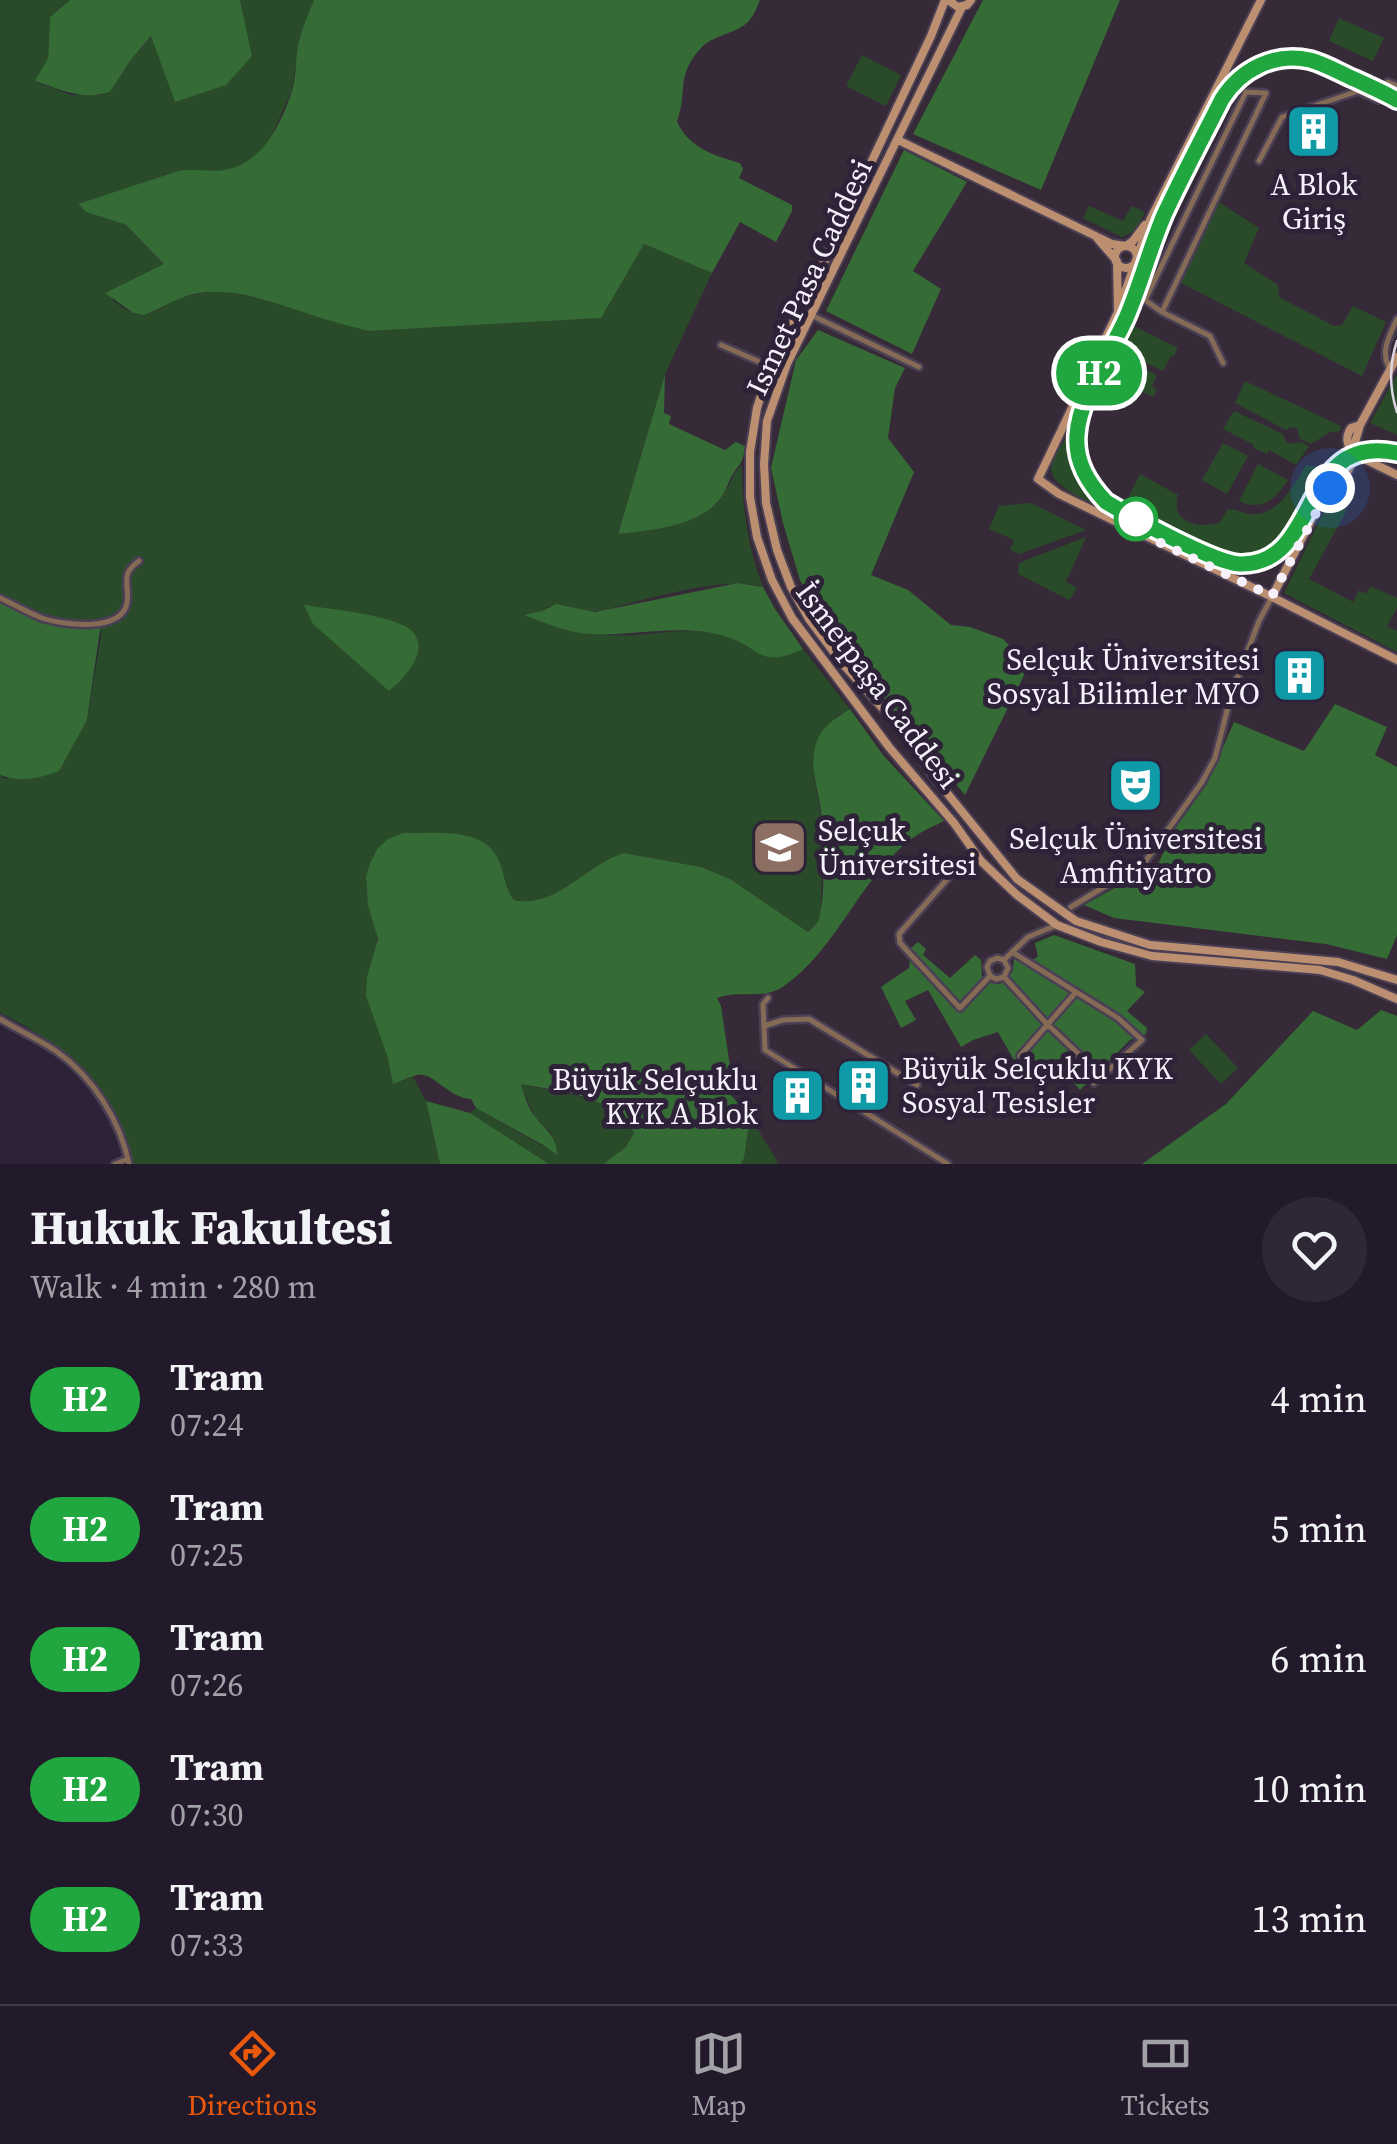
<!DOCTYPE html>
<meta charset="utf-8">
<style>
:root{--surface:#221a2a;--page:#2e2736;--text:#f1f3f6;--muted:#a2a1a8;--line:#3f3847;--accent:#ea580c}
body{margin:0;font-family:"Source Serif 4",serif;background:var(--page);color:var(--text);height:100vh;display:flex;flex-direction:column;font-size:38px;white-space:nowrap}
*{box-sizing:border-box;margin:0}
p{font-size:32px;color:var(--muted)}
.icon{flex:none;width:55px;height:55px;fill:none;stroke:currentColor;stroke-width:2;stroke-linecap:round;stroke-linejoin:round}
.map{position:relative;height:1164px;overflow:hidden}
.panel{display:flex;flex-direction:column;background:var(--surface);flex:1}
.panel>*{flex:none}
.badge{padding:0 20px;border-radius:32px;font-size:35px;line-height:65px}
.you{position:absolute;width:50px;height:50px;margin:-25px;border:8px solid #fff;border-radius:50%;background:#1a73e8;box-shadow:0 0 0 15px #1a73e833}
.map>.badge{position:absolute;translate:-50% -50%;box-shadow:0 0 0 5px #fff}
.round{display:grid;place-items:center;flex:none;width:105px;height:105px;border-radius:52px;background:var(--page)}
.summary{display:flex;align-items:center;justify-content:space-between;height:170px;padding:0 30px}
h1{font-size:48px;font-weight:700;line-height:75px}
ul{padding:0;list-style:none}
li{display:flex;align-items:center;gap:30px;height:130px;padding:0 30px}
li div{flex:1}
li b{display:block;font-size:38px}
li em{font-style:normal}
li .badge{min-width:110px;font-weight:700;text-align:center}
.menu{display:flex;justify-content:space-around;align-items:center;height:140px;border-top:2px solid var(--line);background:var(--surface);font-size:28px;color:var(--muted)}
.menu a{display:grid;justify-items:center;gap:5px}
.menu .current{color:var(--accent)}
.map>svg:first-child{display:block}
.education{fill:#372a38}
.green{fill:#2a4b29}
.forest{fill:#356b35}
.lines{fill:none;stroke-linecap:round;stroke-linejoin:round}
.street-casing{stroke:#4a3f54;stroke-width:10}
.secondary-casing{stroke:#4a3f54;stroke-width:12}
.street{stroke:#856a56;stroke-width:5}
.secondary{stroke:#bb8f6f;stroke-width:8}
.tram{stroke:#ddd6e3;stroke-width:2.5}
.line-casing{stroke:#fff;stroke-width:22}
.line{stroke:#21a73f;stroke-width:15}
.walk{stroke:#f7f1fd;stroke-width:10;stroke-dasharray:0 18}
.stop-dot{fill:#fff;stroke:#21a73f;stroke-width:5}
.labels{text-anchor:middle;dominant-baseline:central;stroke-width:10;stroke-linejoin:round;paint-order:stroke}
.poi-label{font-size:30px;fill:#f7f1fd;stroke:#2e2238}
.street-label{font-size:30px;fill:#f7f1fd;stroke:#2e2238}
</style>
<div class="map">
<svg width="1397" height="1164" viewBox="0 0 1397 1164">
<rect width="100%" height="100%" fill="#2e2238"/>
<path class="education" d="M120,0H1397V1164H147L173,530L113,76Z"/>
<path class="green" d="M0,0H70L50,17L48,58L36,82L72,95H101L110,92L130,61L152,36L175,101L252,57L240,0H314L300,36L292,90L268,144L253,158L235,168L220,171L167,174L141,184L78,204L86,212L126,225L165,265L106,293C113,300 126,312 137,314C152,317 167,303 180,298C190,295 201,293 211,292C259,288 322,319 369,331L600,318L644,244L712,273L665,374L618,533C652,528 699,528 721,498C730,487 731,475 742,465C742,506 748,549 763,587C727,576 663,595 626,604C616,606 607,611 596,611C581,612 565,608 549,606L543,611L526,615C553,621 582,632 609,635C647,638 687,624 725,636C760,647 760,669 803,649L850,709L836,717L814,758V777L823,827L821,912L817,924L808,932L730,879L701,867L624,853C586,864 557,909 514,900L506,890L500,863L466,835H459L370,863C357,896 382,919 376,947L387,1055L393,1084L413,1077L426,1101L440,1164H132C121,1092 63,1043 0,1013V775L6,779L87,720L101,635L100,624H56L0,598Z
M1339,18L1384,38L1373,61L1329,41Z
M862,55L901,75L886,106L846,86Z
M1219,202L1259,228L1244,263L1278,285L1279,297L1334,326L1342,325L1353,306L1386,322L1362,376L1181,283Z
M1089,206L1123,221L1132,206L1145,212L1136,230L1122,237L1083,218Z
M1128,323L1178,348L1174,356H1171L1163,371L1115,348Z
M1111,353L1157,375L1152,386L1157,390L1153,397L1102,372Z
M1397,374V435L1370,423Z
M1245,381L1341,426L1340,431L1330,432L1311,444L1300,439L1297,428L1291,427L1286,430L1235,403Z
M1234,411L1283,434L1285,440L1289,444L1300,442L1309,446L1296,465L1269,450L1267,454L1253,448L1254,445L1223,429Z
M1067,437L1071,439C1076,468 1082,483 1104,504L1102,508C1087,500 1049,486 1051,467C1052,457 1061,446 1067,437Z
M1223,443L1248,456L1227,494L1202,480Z
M1258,464L1288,480C1275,499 1263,512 1239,501Z
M1306,465L1321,467C1305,487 1299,514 1283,534C1243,587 1166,529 1124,506L1140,474L1178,495C1170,523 1197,528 1219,523L1228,509C1237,509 1244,514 1252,514C1279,516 1294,484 1306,465Z
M1329,501L1347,510L1309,579L1353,602L1359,590L1366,594L1371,586L1397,598V608L1387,626L1397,631V652L1284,593Z
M1031,503L1086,530L1019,554L1010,550L1014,540L989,529L999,506Z
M1086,537L1066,582L1077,588L1069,600L1018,574L1019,563Z
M1206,1034L1238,1068L1221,1084L1189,1050Z
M520,1084L602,1101C616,1109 626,1119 634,1133L626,1147L603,1164H549L470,1113L476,1108L557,1154L551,1133L535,1117Z
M750,1117L775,1157L778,1164H741L744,1158Z"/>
<path class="forest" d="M70,0H240L252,56L226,85L175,102L151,36L130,61L110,92C83,101 61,90 35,81L48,58L50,17Z
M314,0H760C757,7 754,15 749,21C737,34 714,34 701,48C675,76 688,92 677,121C687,147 715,156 740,163L743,169L739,178L792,205V211L776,242L740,222L712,273L644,244L601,318L369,331C349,326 329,321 309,314C271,302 234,286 194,294C176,298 161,309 144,315L133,313L105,293L164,264L126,225L86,212L78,204L178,171C196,168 214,174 232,168C265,159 282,121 292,91C297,74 295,55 300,37C304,24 309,12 314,0Z
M983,0H1120L1041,190L913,134Z
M904,150L967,182L913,271L941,289L912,354L826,311Z
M818,330L905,368L895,388L888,438L914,472L871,575L908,590L951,625L970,627L1003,639L1029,665L965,795L829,633L800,580L783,523L771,468L796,360Z
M665,374L664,413L671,416L669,424L725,450L736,442L745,446C743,463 741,462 733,474C728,481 727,490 722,496C702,527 650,530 618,534Z
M738,583L763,587L775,609L803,649C758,670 762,647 724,636C683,623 635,636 591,634C568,633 546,623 524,615L542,611L556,604L595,612Z
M0,598L56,624H101L87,720L59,771C41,778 19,783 0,775Z
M304,605C328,609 396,615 412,631C431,651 403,680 389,691L313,624Z
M1335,704L1387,727L1375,755L1397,767V935L1387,959L1326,944L1114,918L1084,905L1158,864L1174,830L1207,784L1234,722L1304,751Z
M850,709L883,755L944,821C932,827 920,832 910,840C859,880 837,949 784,986C763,1001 739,989 717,998L721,1006L730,1066L716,1078L750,1117L744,1158L741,1164H603L626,1147L634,1133C612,1094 561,1092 521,1084C524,1094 527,1105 533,1114C544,1129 557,1135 557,1155L543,1145L476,1108L471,1099C446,1097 435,1072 417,1075C409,1077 400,1082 393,1084L387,1055L366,996L367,977L378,939L368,905L366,877L370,863L378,848L388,839L403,833C432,834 481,826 497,857C505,871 503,886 514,900C557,909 586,864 624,853L701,867L730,879L808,932C813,928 815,926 818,921C826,904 824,831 821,811C818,788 808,764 817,741C822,726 837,717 850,709Z
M1054,935L1135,964L1136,986L1145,992L1127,1011L1147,1028L1146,1034L1130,1040L1080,1090L1063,1070L1019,1069L998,1032L973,1040L961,1047L928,990L905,1001L916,1020L901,1028L881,987L909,968L911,948L918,942L926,949L923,955L950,978L975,955L981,960L982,976L991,983L1000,984L1013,971L1014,957L1023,964L1038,957L1035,943Z
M1381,1010L1397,1016V1164H1142L1226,1104L1313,1011L1357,1030Z
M426,1101L470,1113L549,1164H440Z"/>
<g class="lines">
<defs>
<path id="street" d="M1259,161L1282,117L1358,91L1378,100L1385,93L1388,82L1397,86
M799,312L811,315L919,367
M1162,312L1266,93L1246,92L1145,300L1162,312L1210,336L1223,363
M721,345L769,366
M1389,367C1380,351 1390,335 1397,319
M0,598C14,604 28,613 42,618C63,625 121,633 127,603C130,584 119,575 139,561
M964,860L899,934L900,943L960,1008L990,976L996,979L1004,977L1008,968L1004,960L997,958L990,961L987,967L990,976
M1071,907L1145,862L1202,782L1215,758L1231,695L1259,621L1272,597
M1012,952L1118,1018L1142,1040L1094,1083
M1004,960L1028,937L1057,925
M1004,977L1047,1024L1084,1059
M768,998L763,1004L765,1050L948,1164
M0,1019C18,1030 38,1039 56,1051C93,1077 120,1120 129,1164
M764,1026L783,1020L809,1019L917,1085
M1020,1056L1076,992
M115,1164L128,1159"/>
<path id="secondary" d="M945,0L931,36L817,277L770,367L757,408L750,452V497L757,537L772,580L792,618L889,747L954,823L981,861L1017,895L1057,925L1101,942L1152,956L1320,970L1353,980L1397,999
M948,0L958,7L967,5L971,0
M962,7L787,364L767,421L764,464L766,503L777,550L791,587L809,619L842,663L905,733L934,777L1017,879L1076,921L1150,945L1338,962L1397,980
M898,140L1112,244L1126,246L1133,241L1145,225
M1097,238L1117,261L1118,312L1150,220L1261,0
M1115 257a11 11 0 1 1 22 0a11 11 0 1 1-22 0Z
M1118,312L1038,479L1059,494L1272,597L1397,660
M1352,453L1397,475
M1352,453C1347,444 1345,437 1351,428L1360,425
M1272,597L1325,493L1347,473L1351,465L1352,453L1360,425L1397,357"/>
</defs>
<use href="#street" class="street-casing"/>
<use href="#secondary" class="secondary-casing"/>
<use href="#street" class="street"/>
<use href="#secondary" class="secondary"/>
<path class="tram" d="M1397,100C1383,92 1369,86 1354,79C1340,73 1325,64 1310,60C1275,52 1241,69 1222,99C1203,137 1182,176 1164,215C1150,248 1141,282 1127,315C1110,358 1068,409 1079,457C1088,498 1125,513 1160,530C1192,546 1229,574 1266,559C1322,535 1305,434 1397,453
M1397,341C1389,365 1389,388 1397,412"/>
</g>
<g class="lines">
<defs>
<path id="line" d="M1397,100C1383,92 1369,86 1354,79C1340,73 1325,64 1310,60C1275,52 1241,69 1222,99C1203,137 1182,176 1164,215C1150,248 1141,283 1127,316C1112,351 1079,397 1077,435C1075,462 1088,483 1106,502C1131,517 1214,563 1240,564C1322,566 1297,432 1397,453"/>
</defs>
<use href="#line" class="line-casing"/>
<use href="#line" class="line"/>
<path class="walk" d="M1136,519L1146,536L1272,596L1326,494L1330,488"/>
</g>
<defs>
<symbol id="building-square" viewBox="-11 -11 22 22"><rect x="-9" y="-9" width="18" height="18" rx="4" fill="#0f9aa8" stroke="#2e2238"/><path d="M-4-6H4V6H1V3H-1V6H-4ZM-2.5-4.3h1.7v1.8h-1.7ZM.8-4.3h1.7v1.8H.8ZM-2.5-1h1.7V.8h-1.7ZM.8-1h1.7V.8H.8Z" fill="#fff"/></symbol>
<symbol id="theatre-square" viewBox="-11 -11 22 22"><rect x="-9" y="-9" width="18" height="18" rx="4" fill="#0f9aa8" stroke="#2e2238"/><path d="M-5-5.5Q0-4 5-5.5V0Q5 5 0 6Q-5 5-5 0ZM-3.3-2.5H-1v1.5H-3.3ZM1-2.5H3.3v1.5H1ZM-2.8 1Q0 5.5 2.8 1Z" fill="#fff"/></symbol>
<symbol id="university-square" viewBox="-11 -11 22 22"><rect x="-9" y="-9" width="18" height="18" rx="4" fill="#8d6e63" stroke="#2e2238"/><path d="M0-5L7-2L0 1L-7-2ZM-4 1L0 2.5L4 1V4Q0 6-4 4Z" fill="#fff"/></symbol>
</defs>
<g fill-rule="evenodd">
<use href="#building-square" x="1282" y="100" width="63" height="63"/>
<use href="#building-square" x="1268" y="644" width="63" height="63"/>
<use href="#theatre-square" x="1104" y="754" width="63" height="63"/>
<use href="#university-square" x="748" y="816" width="63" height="63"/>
<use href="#building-square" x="832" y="1054" width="63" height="63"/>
<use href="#building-square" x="766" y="1064" width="63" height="63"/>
</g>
<circle class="stop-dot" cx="1136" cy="519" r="20"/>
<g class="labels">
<g class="poi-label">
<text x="1314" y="184">A Blok<tspan x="1314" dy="34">Giriş</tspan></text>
<text x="1260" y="659" text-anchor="end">Selçuk Üniversitesi<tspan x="1260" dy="34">Sosyal Bilimler MYO</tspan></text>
<text x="818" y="830" text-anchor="start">Selçuk<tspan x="818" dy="34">Üniversitesi</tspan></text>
<text x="1136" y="838">Selçuk Üniversitesi<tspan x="1136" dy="34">Amfitiyatro</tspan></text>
<text x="902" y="1068" text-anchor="start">Büyük Selçuklu KYK<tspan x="902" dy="34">Sosyal Tesisler</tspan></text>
<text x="758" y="1079" text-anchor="end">Büyük Selçuklu<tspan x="758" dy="34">KYK A Blok</tspan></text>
</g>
<g class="street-label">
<text transform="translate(809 277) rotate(-65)">Ismet Pasa Caddesi</text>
<text transform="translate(878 685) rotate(53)">İsmetpaşa Caddesi</text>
</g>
</g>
</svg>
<div class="you" style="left:1330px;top:488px"></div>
<b class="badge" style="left:1099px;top:373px;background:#21a73f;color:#fff">H2</b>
</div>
<section class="panel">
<div class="summary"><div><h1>Hukuk Fakultesi</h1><p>Walk · 4 min · 280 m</p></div><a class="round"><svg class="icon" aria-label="heart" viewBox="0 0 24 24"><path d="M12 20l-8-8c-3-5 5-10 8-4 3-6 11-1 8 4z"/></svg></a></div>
<ul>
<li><span class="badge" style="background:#21a73f;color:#fff">H2</span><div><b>Tram</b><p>07:24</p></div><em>4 min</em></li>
<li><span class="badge" style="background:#21a73f;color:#fff">H2</span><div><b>Tram</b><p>07:25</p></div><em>5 min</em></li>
<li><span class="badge" style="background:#21a73f;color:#fff">H2</span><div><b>Tram</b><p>07:26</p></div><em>6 min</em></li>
<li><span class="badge" style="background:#21a73f;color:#fff">H2</span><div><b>Tram</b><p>07:30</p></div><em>10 min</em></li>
<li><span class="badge" style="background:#21a73f;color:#fff">H2</span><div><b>Tram</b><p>07:33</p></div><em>13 min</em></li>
</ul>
</section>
<nav class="menu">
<a class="current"><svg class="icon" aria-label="directions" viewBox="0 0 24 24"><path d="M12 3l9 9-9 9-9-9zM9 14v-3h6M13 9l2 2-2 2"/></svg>Directions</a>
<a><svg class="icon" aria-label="map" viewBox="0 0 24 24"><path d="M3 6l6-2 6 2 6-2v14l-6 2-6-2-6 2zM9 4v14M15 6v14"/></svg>Map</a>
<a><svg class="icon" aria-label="tickets" viewBox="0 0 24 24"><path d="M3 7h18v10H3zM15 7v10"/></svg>Tickets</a>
</nav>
